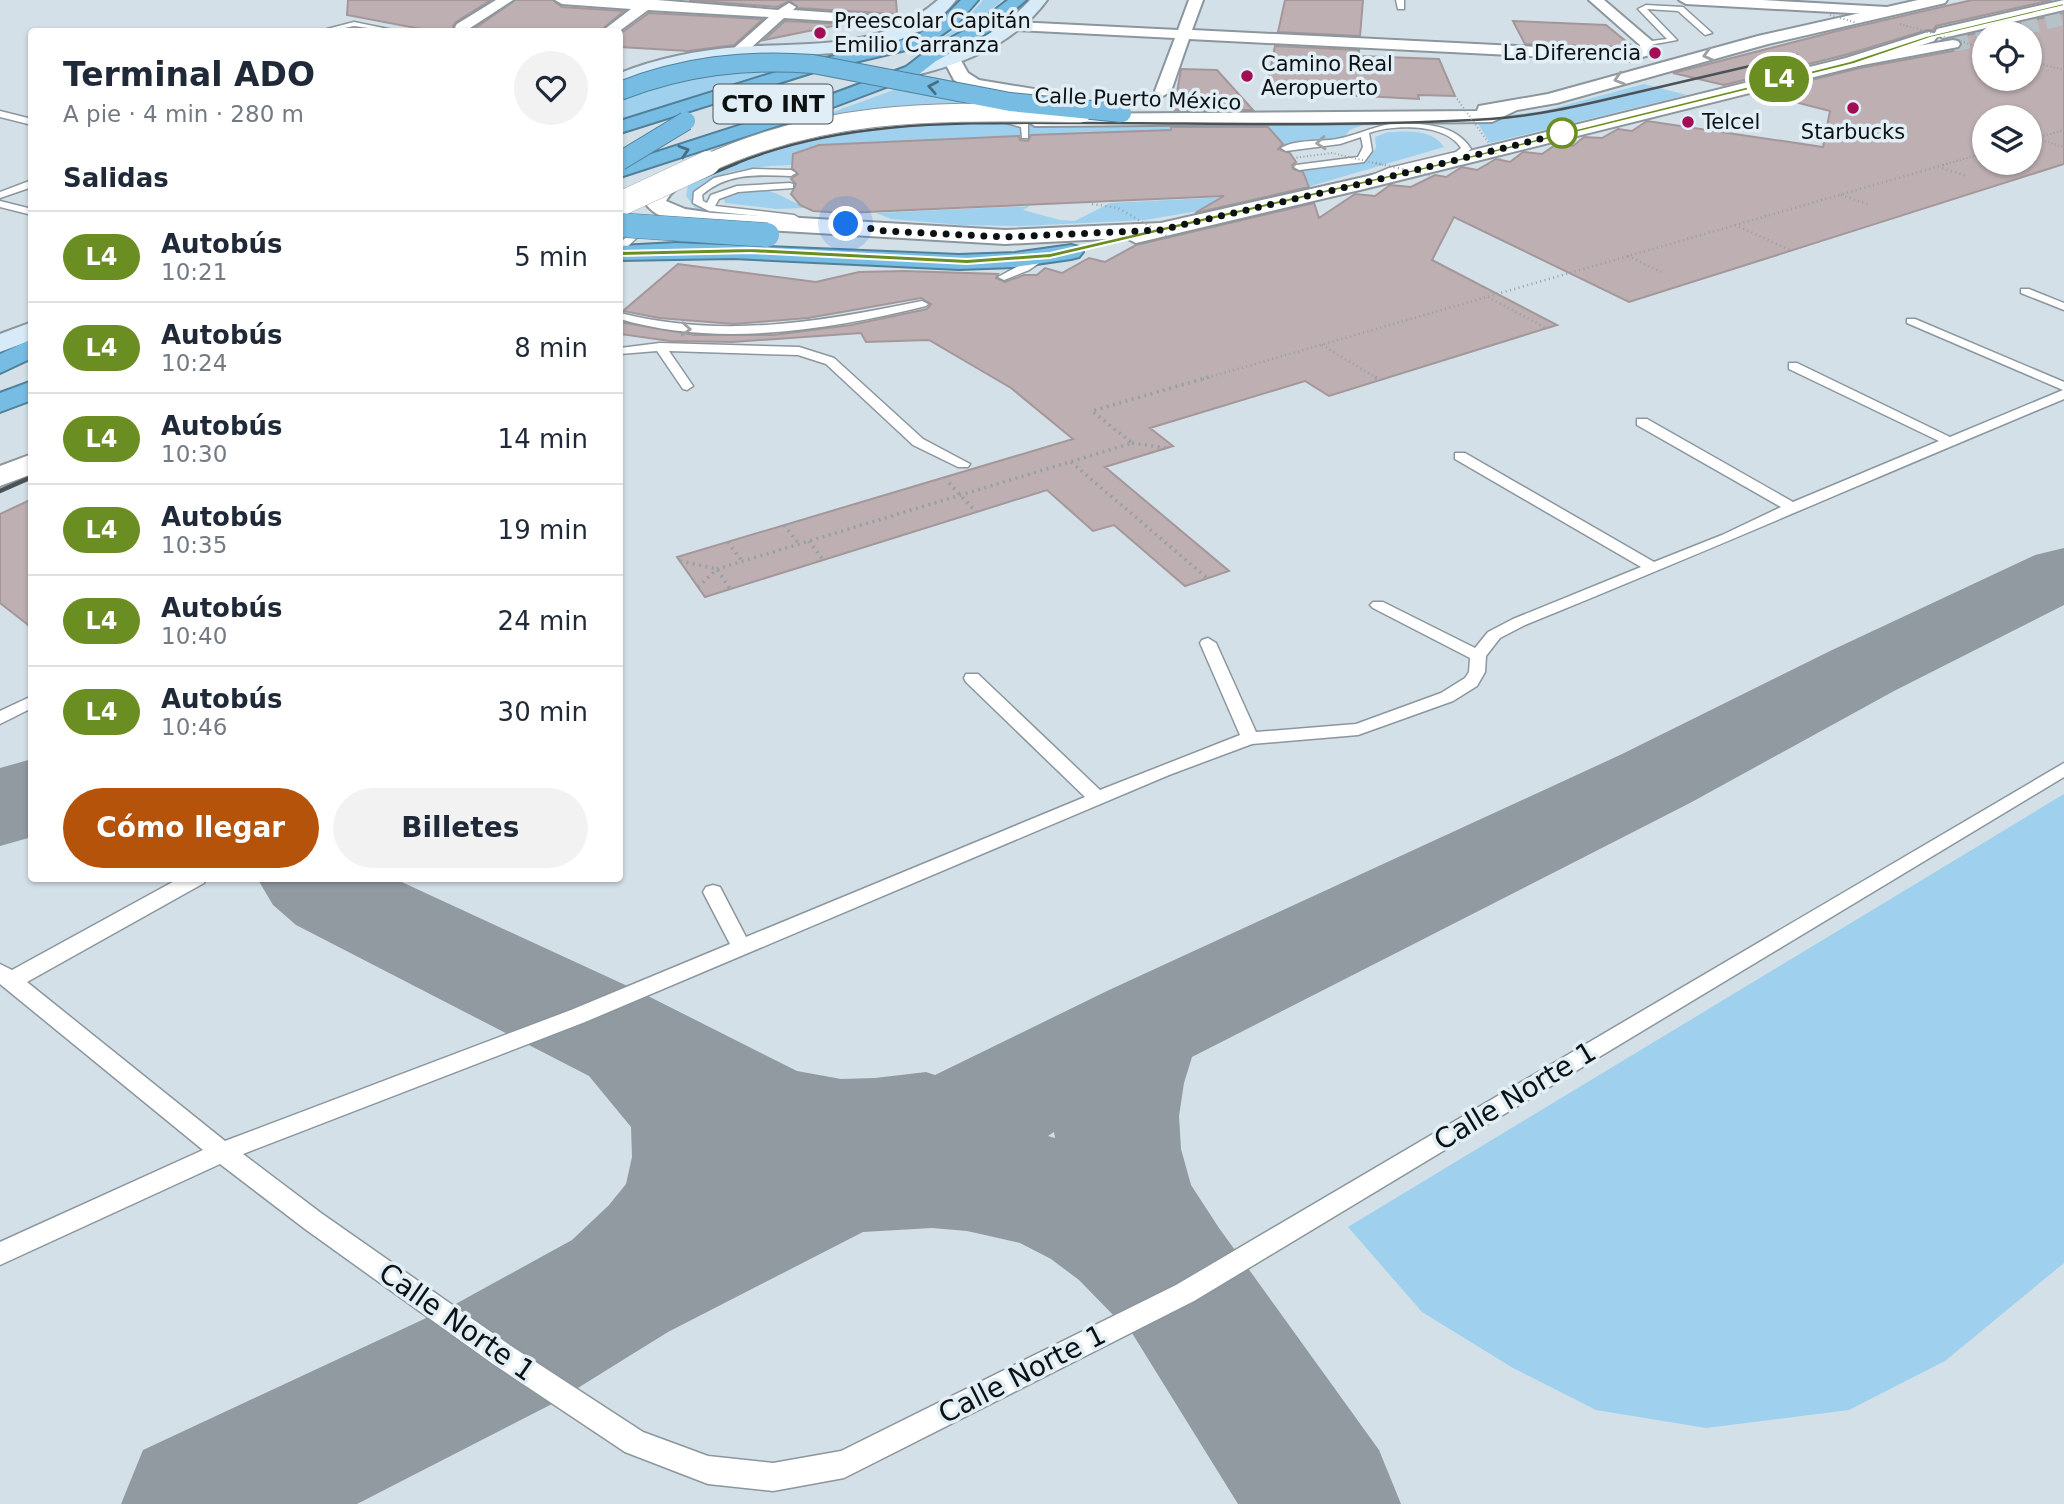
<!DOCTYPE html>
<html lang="es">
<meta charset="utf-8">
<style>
:root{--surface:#fff;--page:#f2f2f3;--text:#1f2937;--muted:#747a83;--line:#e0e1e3;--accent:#b45309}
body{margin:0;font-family:"DejaVu Sans",sans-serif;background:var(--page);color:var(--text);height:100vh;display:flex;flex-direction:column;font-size:26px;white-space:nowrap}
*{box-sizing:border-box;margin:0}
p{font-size:23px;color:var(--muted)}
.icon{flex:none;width:38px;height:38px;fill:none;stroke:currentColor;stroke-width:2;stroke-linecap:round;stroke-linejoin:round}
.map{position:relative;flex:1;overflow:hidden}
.panel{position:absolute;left:28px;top:28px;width:595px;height:854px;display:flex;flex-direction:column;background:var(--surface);border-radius:7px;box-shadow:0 2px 5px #0004}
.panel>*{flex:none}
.badge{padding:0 14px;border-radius:23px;font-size:24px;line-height:46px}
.buttons{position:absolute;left:1972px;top:21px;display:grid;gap:14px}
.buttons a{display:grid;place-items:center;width:70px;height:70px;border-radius:50%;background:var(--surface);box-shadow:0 2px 5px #0004;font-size:35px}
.you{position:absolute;width:35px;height:35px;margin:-18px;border:5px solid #fff;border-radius:50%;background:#1a73e8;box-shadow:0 0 0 10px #1a73e833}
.map>.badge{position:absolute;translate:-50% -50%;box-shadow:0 0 0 4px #fff}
h2{padding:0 35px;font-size:26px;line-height:63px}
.round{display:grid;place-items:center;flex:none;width:74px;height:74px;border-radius:37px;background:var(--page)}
.head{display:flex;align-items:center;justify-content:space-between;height:119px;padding:0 35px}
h1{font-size:33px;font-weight:800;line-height:52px}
.primary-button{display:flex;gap:14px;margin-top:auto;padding:14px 35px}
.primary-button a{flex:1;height:80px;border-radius:42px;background:var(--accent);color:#fff;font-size:28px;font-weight:800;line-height:80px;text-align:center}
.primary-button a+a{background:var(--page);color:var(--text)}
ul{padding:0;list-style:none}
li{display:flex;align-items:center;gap:21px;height:91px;padding:0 35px;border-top:2px solid var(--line)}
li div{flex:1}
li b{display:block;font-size:26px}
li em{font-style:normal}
li .badge{min-width:77px;font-weight:700;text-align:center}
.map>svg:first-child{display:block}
.green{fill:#9fd0ed}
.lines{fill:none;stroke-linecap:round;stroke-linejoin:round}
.taxiway{fill:#909aa0;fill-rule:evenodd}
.building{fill:#bdafb2;stroke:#a4979a;stroke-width:2;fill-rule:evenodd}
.minor-tunnel{stroke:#b6c1c8;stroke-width:16;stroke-dasharray:16 8;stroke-linecap:butt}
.service-casing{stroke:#8b969d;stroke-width:3}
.minor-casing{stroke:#8b969d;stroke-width:4}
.tertiary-casing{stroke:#8b969d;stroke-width:4}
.secondary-casing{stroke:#8b969d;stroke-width:4}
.motorway-casing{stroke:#51809a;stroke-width:4}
.path-far2{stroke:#96a0a6;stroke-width:2;stroke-dasharray:1 2.5;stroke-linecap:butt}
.path-far1{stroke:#96a0a6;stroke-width:2.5;stroke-dasharray:1 3.5;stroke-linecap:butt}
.path{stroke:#96a0a6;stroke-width:3.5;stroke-dasharray:2 4.5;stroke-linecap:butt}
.service{fill:#fff;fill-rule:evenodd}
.minor{fill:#fff;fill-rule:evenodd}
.tertiary{fill:#fff;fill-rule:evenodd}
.secondary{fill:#d6ebf7;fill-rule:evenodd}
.motorway{fill:#76bce3;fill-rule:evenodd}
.rail-far2{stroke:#4b5357;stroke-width:2.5}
.rail-far1{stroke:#4b5357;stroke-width:3.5}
.rail{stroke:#4b5357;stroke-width:4.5}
.tertiary-bridge-far1-casing{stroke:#8b969d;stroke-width:20;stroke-linecap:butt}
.tertiary-bridge-casing{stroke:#8b969d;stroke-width:25;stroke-linecap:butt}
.motorway-bridge-far1-casing{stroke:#51809a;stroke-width:20;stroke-linecap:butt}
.motorway-bridge-casing{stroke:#51809a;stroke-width:25;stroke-linecap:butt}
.path-bridge-far1{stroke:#96a0a6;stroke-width:2;stroke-dasharray:1 2.5;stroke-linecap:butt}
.path-bridge{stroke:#96a0a6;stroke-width:2.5;stroke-dasharray:1 3.5;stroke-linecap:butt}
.tertiary-bridge-far1{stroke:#fff;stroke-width:18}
.tertiary-bridge{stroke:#fff;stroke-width:24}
.motorway-bridge-far1{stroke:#76bce3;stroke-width:18}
.motorway-bridge{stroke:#76bce3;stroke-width:24}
.oneway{stroke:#9ea0a1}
.oneway2{stroke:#466f85}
.line{fill:#6b8e23;stroke:#fff;stroke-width:2}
.walk{stroke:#0c1113;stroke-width:7;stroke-dasharray:0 12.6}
.poi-dot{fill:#a10e53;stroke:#e1eef5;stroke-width:2.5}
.stop-dot{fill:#fff;stroke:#6b8e23;stroke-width:3.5}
.labels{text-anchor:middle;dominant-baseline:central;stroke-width:7;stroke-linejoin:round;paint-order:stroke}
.far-poi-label{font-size:21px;fill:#0c1113;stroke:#e1eef5;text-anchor:start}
.far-street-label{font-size:21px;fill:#0c1113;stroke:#e1eef5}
.shield{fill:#e1eef5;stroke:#4c5357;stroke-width:2}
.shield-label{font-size:23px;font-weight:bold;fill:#0c1113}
.near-street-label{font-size:28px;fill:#0c1113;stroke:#e1eef5}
</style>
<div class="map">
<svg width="2064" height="1504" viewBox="0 0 2064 1504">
<rect width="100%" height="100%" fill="#d4e0e8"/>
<path class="green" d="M983,0H1003L966,30L908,59L959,27Z
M795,68L620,119V99L676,77Z
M1644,84L1687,95L1490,143L1475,119L1543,111Z
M902,87L1022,108L808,121Z
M959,122L1366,121L1370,122L1350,130L1343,138L1285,146L1271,134L1226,128L819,145C805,148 794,150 792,165C768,166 703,168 693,196L701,207L710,211L696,209L686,196L688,186C742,139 887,125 959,122Z
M1388,132C1407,131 1433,129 1444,147L1263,200L1145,220L1022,226L961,225L891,219L876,213L1030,206L1023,210L1060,220L1075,221L1110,203L1267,195L1298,189L1309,184L1301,170C1321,167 1368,170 1376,147L1375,137Z
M748,189C771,188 786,198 805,208L776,209L725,203L724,199Z
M2064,794V1263L1945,1361L1849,1410L1706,1428L1596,1410L1513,1368L1422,1312L1348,1227Z"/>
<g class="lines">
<path class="taxiway" d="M2064,548V605L1894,691L1690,803L1192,1057L1184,1083L1179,1116L1181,1149L1191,1185L1219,1228L1379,1450L1401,1504H1238L1127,1325L1120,1322L1079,1280L1051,1259L1020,1243L967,1231L932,1228L863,1232L668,1332L552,1404L357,1504H121L143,1450L452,1306L572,1240L609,1205L626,1184L632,1157L631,1127L589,1076L296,925L273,905L257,878H393L634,989L797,1071L841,1079L875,1078L926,1072L935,1075L1109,990L1620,755L1830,651L2035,555ZM1054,1132L1055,1138L1048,1136Z
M32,759V837L0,846V768Z"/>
</g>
<path class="building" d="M348,0H491L456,22L453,26L455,32H437L347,15Z
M515,0H553L562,7L624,11L599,32H470Z
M689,0H896L897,14L798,8L790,1L777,7Z
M1285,0H1363L1360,36L1278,32Z
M1972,0H2052L1936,26L1933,30H1927L1845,55L1724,85L1673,73L1837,31Z
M649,13L763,19L734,45L688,51L620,47V34Z
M2064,13V164L1629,302L1454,217L1432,260L1557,325L1329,396L1305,381L1150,428L1173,446L1105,467L1229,571L1185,586L1114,525L1093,531L1047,490L705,597L677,557L1073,439L1011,388L929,340L866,342L861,333L732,342L670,341L620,334V322L695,335H773L851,325L927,309L931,304L921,298L808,318L734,324L659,318L623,311L678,264L816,282L859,272L904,271L998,274L996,278L1005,282L1024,275H1037L1045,268L1062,273L1089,258L1105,262L1136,245L1314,203L1319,218L1355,194L1375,196L1390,185L1411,187L1435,175L1446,177L1462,167L1477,170L1496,159L1510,162L1523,152L1542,154L1558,143L1573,146L1584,137L1602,138L1618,129L1632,131L1647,121L1823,147L1830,111L1759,93L1860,68L1958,50L1962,43L1955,38ZM1984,33H2030V79H1984ZM1984,117H2030V163H1984Z
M785,21L843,24L764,40Z
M1513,21L1606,25L1633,47L1525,44Z
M1275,46L1359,50V56L1439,59L1455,96L1418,95L1419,99L1266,91Z
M1181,69L1217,70L1253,110H1174Z
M1171,127H1268L1283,144L1278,149L1290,153L1296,162L1292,165L1293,169L1303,172L1309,187L1195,213L1224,196L844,213L813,211L800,205L791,194L796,184L791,179L798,174L792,168L793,154L819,145L1019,136L1020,140L1028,141L1031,135L1171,130Z
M32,499V628L0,603V514Z"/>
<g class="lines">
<path class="minor-tunnel" d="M1999,33L2064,17
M1953,44L1984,37"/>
<defs>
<path id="service" d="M1396,0H1404V9H1398Z
M1646,5L1683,7L1712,33L1705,35L1678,11L1647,9L1677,40L1644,46V42L1667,39L1638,9Z
M354,22L393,30L396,32L354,26L331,31L327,29Z
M0,111L32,119V125L0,117Z
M1006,117L1028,124V138H1022L1021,127L1003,122V118Z
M1398,123C1424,124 1456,124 1471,149L1462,156L1395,172L1366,184L1363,183V179L1389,168L1456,152L1461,148C1446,123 1393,124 1369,133L1372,151L1364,162L1299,170L1294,167L1296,165L1358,157L1363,147L1361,137L1340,144L1286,151L1281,148C1296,139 1320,142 1337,139C1359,135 1375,125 1398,123Z
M753,169L791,170L796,173L791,176C759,175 728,172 702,195L703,201L707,203L711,195L737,186L790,183L793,184V188L738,192L719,199L715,206L794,215L799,218L798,220L709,211L693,203L694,192L714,178Z
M32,180V187L0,198V192Z
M0,201L32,209V215L0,207Z
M643,221L652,223L624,250L620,251V243Z
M1041,254L1046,257L1045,259L1029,270L1004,280L998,277Z
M2021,289H2029L2064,303V310L2021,293Z
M922,301L928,304L926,306C828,330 718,348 620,319V313C723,339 820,322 922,301Z
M1907,319H1915L2064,382V399C1884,474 1705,552 1525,625L1500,638L1486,656L1485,672L1477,686L1453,701L1358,735L1252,744L1169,775L585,1022L243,1154L321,1213L511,1346L643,1432L708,1456L773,1463L841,1451L1176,1285L2064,763V777L1194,1301L844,1478L773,1491L708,1484L625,1452L493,1364L305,1229L220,1164L0,1265V1242L203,1150L0,984V964L12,970L180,878H206L204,883L27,982L225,1141L571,1010L730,944L703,892L706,887L713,885L720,887L746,937L1085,797L966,682L964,678L966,674H978L1100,790L1240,735L1200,643L1202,640L1208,638L1216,643L1256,732L1356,724L1441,693L1465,678L1469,672L1470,658L1373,608L1370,605L1373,602H1383L1475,648L1488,632L1513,619L1641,567L1455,459V453H1465L1654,562L1722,535L1781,507L1637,425V419H1647L1793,502L1939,441L1789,369V363H1797L1950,437L2063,390L1907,323Z
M660,343L799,347L834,358L923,439L970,464L968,467H958L913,445L826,364L798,355L669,351L693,386L687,390L683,389L657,351L620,354V348Z
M32,696V708L0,724V711Z"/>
<path id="minor" d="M496,0H513L467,30H457L455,27L457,24Z
M555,0H657L778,10L789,3L796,7L793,10L923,19L930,23L923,27L784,18L743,55H733L730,52L733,49L769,17L648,10L618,32H601L631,9L562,4Z
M1189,0H1203L1192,30L1598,50L1629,51L1639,48L1640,45L1589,0H1604L1652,41L1655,51L1652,54L1630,61L1189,39L1171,91L1163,96L1155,91L1175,38L1014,30L1007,26L1014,22L1178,30Z
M1679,0H1762L1887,7L1894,11L1887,15L1686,4Z
M1953,40L1958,41L1960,44L1958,47L1852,67L1844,62L1852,57Z"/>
<path id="tertiary" d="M1918,0H1947L1945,3L1768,44L1557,103L1517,110L1492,122L1035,126L1025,120L1035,114L1477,111L1479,106L1548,94L1758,36Z
M2064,0V10L1943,38L1935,33L1937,29Z
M1928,32L1934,33L1937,37L1934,41L1858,66L1364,189L1136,243L1126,238L1005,244L713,227C691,223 656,223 644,201C654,182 678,160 701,166L705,170C694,183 675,184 666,201L685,209L713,213L1005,230L1161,223L1364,177L1846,58Z
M953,56L959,57L968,73L979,80L1064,94L1073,100L1064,106L967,89L954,80L944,61Z
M32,454V474L0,486V466Z"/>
<path id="secondary" d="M938,0H956C902,70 785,49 707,61C676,65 649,78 620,84V73C658,58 699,50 740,47C812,42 880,51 938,0Z
M1030,0H1047C1015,44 963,64 912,76L903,71L906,67C953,55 996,37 1030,0Z
M32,322V340L0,352V334Z"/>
<path id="motorway" d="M961,0H978L957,24L927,45L817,71L620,133V121L805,63L915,37L945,16Z
M1008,0H1026L990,31L936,61L918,75L817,113L620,177V164L803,105L906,67L924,53L978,23Z
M676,243L959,255L1015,253L1071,245L1079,247L1083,252L1079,257L1071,259L1015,267L959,269L733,258L620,260V246Z
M32,339V358L0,373V354Z
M32,381V400L0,412V393Z"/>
</defs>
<use href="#service" class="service-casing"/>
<use href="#minor" class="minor-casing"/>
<use href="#tertiary" class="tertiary-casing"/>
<use href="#secondary" class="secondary-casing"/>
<use href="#motorway" class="motorway-casing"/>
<path class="path-far2" d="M2030,61L2064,70
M2038,139L2064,147
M2030,140L2064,130
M1943,165L1984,153"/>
<path class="path-far1" d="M1938,167L1967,176
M1841,195L1870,205
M1735,225L1792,251
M1628,256L1661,272
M1488,297L1546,328
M1322,345L1378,379
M1203,379L1950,163"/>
<path class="path" d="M1375,377L1380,380
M1132,443L1167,448
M1071,462L1207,578
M949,483L976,512
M784,525L799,544
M809,541L823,560
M728,542L742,561
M680,561L717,569L730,589
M698,587L717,569L1132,443L1092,411L1209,377"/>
<use href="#service" class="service"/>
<use href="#minor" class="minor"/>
<use href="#tertiary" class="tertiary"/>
<use href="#secondary" class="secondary"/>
<use href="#motorway" class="motorway"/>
<path class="rail-far2" d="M732,165C844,118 966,123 1084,123C1219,123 1355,127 1490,119C1539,116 1587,104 1634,93C1688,80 1743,68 1797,55"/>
<path class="rail-far1" d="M620,212L737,163"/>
<path class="rail" d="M0,491L32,477"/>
<defs>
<path id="tertiary-bridge-far1" d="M704,165C831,106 946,112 1082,113"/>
<path id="tertiary-bridge" d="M620,204L708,163"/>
<path id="motorway-bridge-far1" d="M620,91C683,66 745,59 813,64L1010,102L1122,113
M620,161L686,121"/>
<path id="motorway-bridge" d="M620,225L767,235"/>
</defs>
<use href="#tertiary-bridge-far1" class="tertiary-bridge-far1-casing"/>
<use href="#tertiary-bridge" class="tertiary-bridge-casing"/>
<use href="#motorway-bridge-far1" class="motorway-bridge-far1-casing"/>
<use href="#motorway-bridge" class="motorway-bridge-casing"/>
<path class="path-bridge-far1" d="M1830,15L1857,23
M1900,24L1984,48
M1455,96L1501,160
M1293,158L1332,153L1383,165"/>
<path class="path-bridge" d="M1376,163L1433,176
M1092,204L1118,208L1172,239"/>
<use href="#tertiary-bridge-far1" class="tertiary-bridge-far1"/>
<use href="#tertiary-bridge" class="tertiary-bridge"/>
<use href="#motorway-bridge-far1" class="motorway-bridge-far1"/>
<use href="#motorway-bridge" class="motorway-bridge"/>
</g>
<defs><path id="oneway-chevron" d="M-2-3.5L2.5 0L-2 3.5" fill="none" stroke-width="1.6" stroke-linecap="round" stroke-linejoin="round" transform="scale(1.75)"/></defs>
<g class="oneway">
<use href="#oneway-chevron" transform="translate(1708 55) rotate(165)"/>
<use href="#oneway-chevron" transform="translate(1619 79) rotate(163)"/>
<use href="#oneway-chevron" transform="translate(1321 143) rotate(175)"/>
<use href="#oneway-chevron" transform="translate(686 329) rotate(3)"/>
</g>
<g class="oneway2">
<use href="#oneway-chevron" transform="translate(933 87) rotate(-169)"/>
<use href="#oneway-chevron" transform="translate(684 151) rotate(-18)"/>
</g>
<path class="line" d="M2064,3V6L1930,38L1854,64L1429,169L1050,258L967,264L751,253L620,256L615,253L620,251L751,248L967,259L1050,253L1427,166L1850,61L1926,36Z"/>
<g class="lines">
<path class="walk" d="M846,224L885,231L1005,237L1160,230L1364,183L1564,133H1562"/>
</g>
<g class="poi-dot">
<circle cx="820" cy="33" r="7"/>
<circle cx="1655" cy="53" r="7"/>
<circle cx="1247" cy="76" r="7"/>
<circle cx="1853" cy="108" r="7"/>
<circle cx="1688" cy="122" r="7"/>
</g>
<circle class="stop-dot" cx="1562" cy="133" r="14"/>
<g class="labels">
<g class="far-poi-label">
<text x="834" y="21">Preescolar Capitán<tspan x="834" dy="24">Emilio Carranza</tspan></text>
<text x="1641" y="53" text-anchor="end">La Diferencia</text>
<text x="1261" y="64">Camino Real<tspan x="1261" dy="24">Aeropuerto</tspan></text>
<text x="1702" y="122">Telcel</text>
<text x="1853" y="132" text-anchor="middle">Starbucks</text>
</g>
<g class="far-street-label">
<text transform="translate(1138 99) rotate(2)">Calle Puerto México</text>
</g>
<rect class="shield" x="713.5" y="84.5" width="119" height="39" rx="5"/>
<g class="shield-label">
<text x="773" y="104">CTO INT</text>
</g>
<g class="near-street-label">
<text transform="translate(1515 1096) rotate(-31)">Calle Norte 1</text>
<text transform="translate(457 1322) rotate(35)">Calle Norte 1</text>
<text transform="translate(1022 1374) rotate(-27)">Calle Norte 1</text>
</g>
</g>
</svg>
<div class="buttons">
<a><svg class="icon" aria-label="locate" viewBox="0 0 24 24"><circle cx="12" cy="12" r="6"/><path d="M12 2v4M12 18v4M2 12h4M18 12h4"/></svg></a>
<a><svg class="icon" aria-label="layers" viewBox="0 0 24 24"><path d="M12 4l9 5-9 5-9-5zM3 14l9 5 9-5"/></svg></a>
</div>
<div class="you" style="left:846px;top:224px"></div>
<b class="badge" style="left:1779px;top:79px;background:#6b8e23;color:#fff">L4</b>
<section class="panel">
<div class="head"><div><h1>Terminal ADO</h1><p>A pie · 4 min · 280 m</p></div><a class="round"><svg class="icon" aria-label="heart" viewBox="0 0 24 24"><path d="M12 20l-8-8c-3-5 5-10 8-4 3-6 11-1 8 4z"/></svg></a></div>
<h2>Salidas</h2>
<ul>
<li><span class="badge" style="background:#6b8e23;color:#fff">L4</span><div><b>Autobús</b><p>10:21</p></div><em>5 min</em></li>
<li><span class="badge" style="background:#6b8e23;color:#fff">L4</span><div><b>Autobús</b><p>10:24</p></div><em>8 min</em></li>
<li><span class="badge" style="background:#6b8e23;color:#fff">L4</span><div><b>Autobús</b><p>10:30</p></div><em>14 min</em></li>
<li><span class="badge" style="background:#6b8e23;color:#fff">L4</span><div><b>Autobús</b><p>10:35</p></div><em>19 min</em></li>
<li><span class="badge" style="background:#6b8e23;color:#fff">L4</span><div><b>Autobús</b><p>10:40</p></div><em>24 min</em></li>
<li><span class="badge" style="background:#6b8e23;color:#fff">L4</span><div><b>Autobús</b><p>10:46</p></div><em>30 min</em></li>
</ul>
<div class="primary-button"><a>Cómo llegar</a><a>Billetes</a></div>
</section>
</div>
